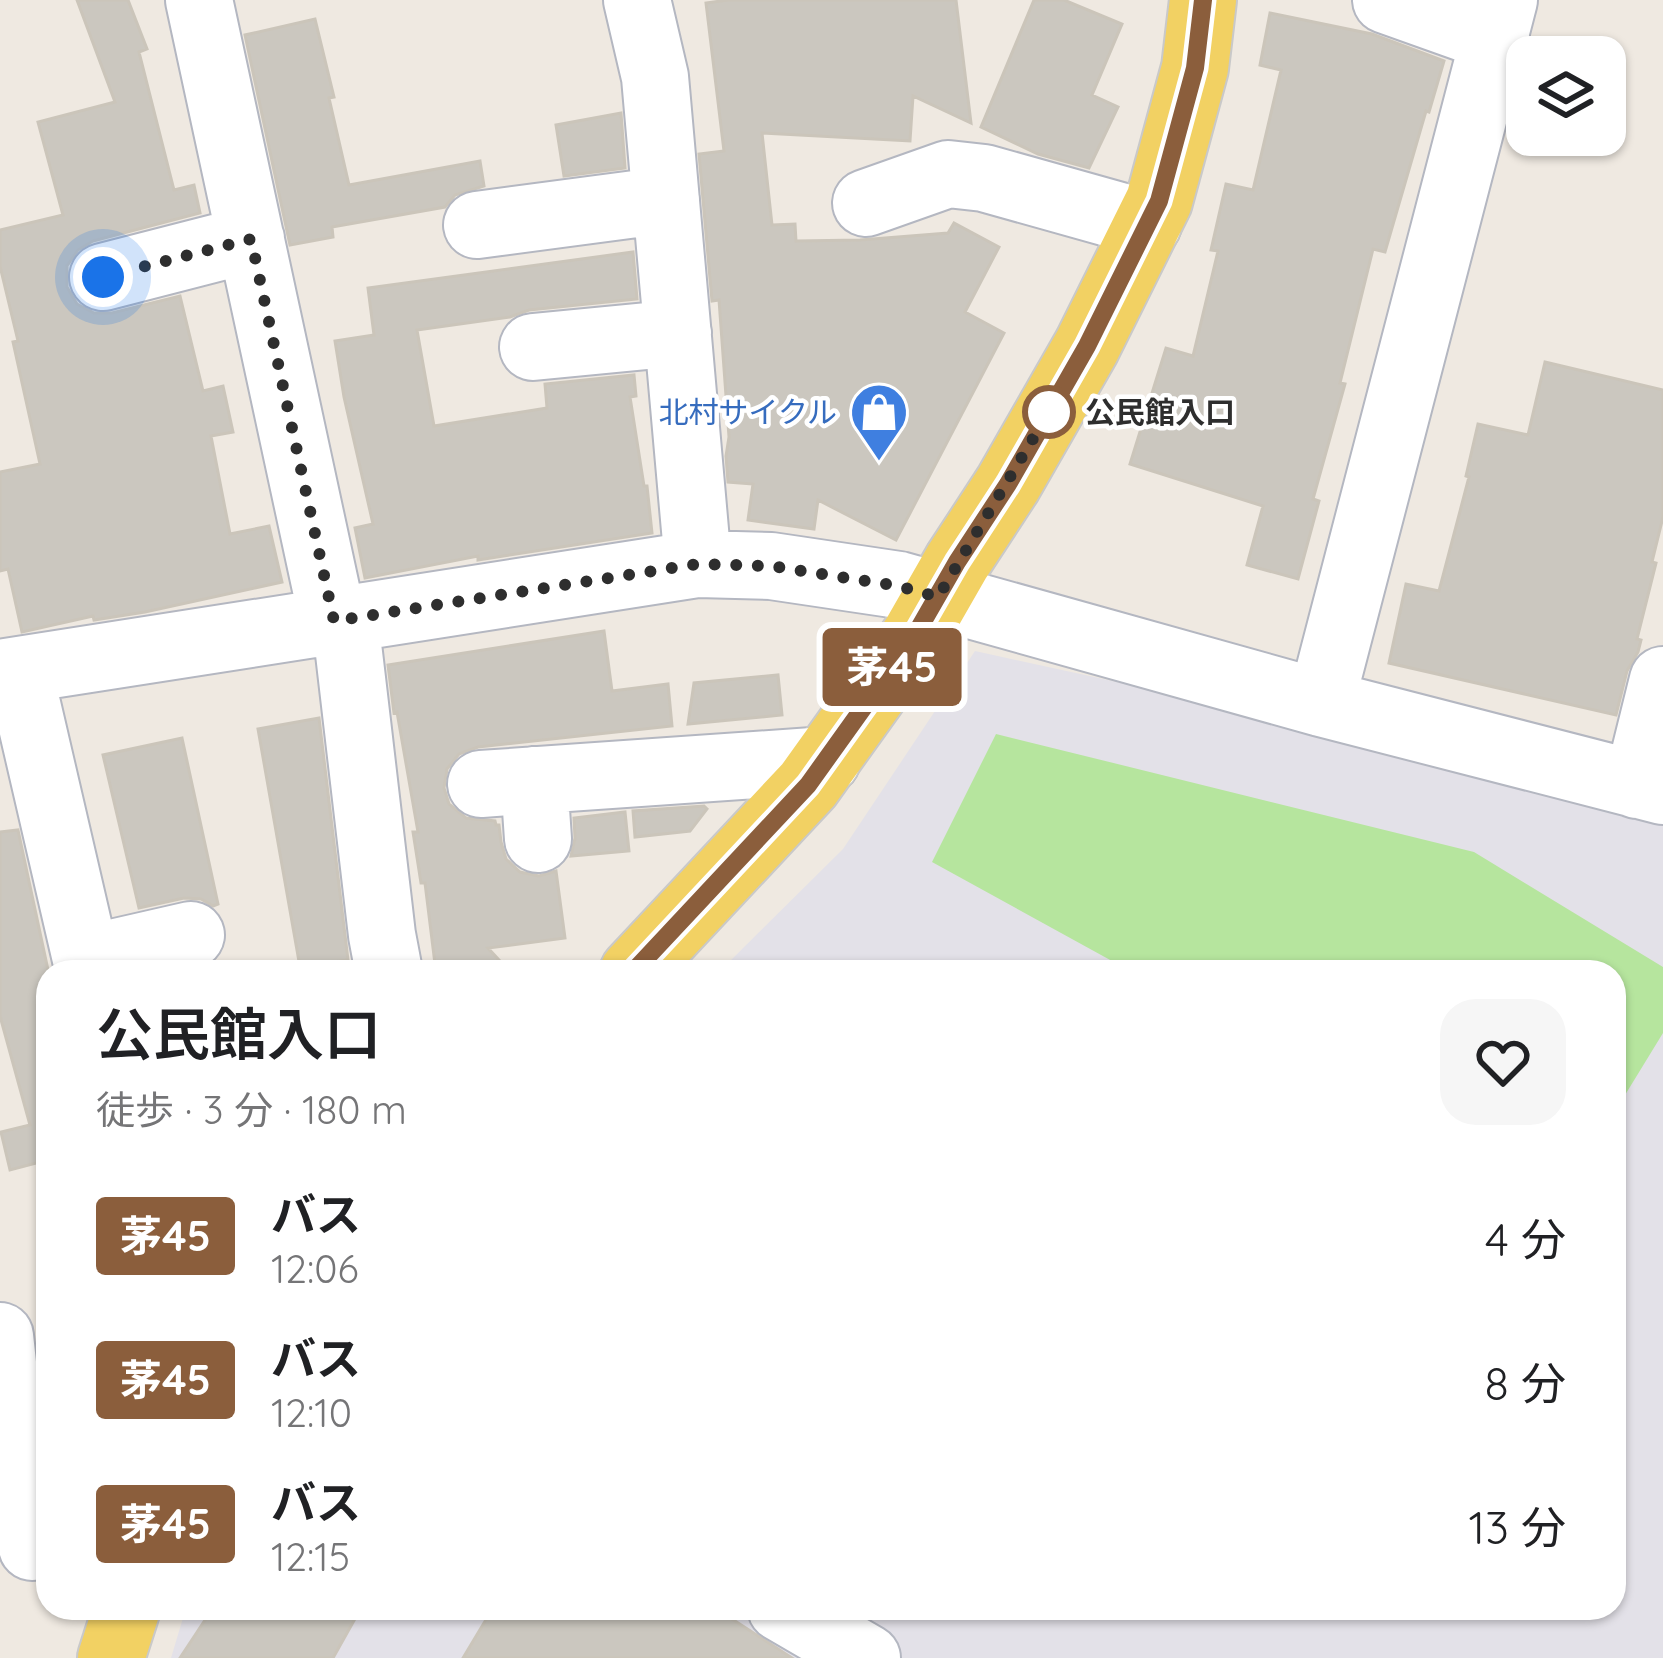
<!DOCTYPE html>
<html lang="ja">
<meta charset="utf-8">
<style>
:root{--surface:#fff;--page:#f6f6f6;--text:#202124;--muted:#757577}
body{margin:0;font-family:Quicksand,"Noto Sans JP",sans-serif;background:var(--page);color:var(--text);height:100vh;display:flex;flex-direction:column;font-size:45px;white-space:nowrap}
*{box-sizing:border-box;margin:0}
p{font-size:39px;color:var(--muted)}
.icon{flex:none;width:66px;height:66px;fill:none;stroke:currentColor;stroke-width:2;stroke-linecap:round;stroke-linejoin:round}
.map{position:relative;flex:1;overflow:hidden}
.sheet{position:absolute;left:36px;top:960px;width:1590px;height:660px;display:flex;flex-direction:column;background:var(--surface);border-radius:36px;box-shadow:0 3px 9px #0004}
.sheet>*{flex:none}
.badge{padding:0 24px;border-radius:9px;font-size:42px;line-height:78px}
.tools{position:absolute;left:1506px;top:36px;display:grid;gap:24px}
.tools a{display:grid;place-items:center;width:120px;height:120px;border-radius:24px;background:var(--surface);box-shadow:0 3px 9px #0004;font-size:60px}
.you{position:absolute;width:60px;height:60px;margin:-30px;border:9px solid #fff;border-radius:50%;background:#1a73e8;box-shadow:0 0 0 18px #1a73e833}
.map>.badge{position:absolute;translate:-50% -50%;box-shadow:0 0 0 6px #fff}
.round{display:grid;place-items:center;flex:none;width:126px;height:126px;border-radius:36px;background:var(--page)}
.summary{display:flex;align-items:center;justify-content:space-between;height:204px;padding:0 60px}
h1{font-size:57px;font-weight:600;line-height:90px}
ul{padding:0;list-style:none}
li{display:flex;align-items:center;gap:36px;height:144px;padding:0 60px}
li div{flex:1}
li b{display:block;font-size:45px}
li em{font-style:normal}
li .badge{min-width:132px;font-weight:700;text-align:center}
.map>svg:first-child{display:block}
.industrial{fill:#e3e1e8}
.green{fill:#b6e59e}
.building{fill:#cbc7bf;stroke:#cbc5ba;stroke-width:3}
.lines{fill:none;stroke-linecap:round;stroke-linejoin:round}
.minor-casing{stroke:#b4b7c1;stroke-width:70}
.major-casing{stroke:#c9c9c9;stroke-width:70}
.minor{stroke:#fff;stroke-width:66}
.major{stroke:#f2d163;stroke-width:66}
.line-casing{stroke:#fff;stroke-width:27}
.line{stroke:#8b5e3c;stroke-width:18}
.walk{stroke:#2e2e2e;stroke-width:12;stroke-dasharray:0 21.6}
.stop-dot{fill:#fff;stroke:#8b5e3c;stroke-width:6}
.labels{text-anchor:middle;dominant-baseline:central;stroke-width:9;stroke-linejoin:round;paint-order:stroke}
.shop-label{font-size:30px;fill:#366cbe;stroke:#fff;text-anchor:end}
.stop-label{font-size:30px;font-weight:bold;fill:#2e2e2e;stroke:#fff;text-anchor:start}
</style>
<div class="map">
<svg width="1663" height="1658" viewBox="0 0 1663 1658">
<rect width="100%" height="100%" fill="#efe9e1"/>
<path class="industrial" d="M975,651L1355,734L1663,814V1658H171L186,1608H1614V972H719L843,849Z"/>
<path class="green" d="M996,734L1474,852L1663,967V1033L1614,1113V972H1132L932,862Z"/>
<path class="building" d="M77,0H128L147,49L139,52L174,190L194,185L200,213L93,241L78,250L67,266V287L77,304L94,313H112L180,296L203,391L223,386L233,432L211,436L230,534L269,526L282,582L145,612L94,620L93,616L22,632L8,569L0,571V472L40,464L13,342L18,341L0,266V230L63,215L38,122L115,102Z
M728,0H956L971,123L913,96L910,141L762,133L772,225L795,224L796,241L860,240L948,233L954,223L999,247L965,312L1004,333L896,540L818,500L814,529L748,520L753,484L728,482L726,456L729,437L719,300L712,301L699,154L724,151L706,3Z
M1034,0H1064L1122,24L1092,95L1118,107L1089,168L1038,154L981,127Z
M1270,13L1372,34L1444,61L1429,112L1426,111L1385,252L1373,249L1340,383L1345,384L1313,499L1319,501L1298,579L1247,565L1263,506L1130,464L1166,348L1193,356L1218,251L1211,250L1226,184L1253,190L1281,70L1260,65Z
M315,19L334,97L329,98L349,185L480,161L484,186L455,195L445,207L332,227L333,237L290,245L245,35Z
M621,113L625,168L564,176L556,125Z
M633,252L637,299L529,310L510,317L417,330L434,426L547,408L545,384L634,375L636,396L630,397L644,486H647L652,533L478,560V556L365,578L355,528L373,524L344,397L335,341L374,335L368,288Z
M1545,362L1663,390V517L1652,562L1656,563L1637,639L1641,640L1638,652L1627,671L1616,715L1389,663L1406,584L1439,591L1469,477L1466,476L1478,424L1528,435Z
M604,631L612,691L668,684L672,726L478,747L459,754L447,769L444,788L449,804L466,818L495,821L496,825H499L501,842L506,859L520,872L539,876L556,871L565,938L488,948L510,972H436L425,883H421L413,832H418L397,712L394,713L388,665Z
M778,675L782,715L688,724L694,683Z
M319,718L348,960L300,967L258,729Z
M182,738L218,904L213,906L201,899L184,898L139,908L103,755Z
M704,806L707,809L690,831L635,837L633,811Z
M625,812L629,851L571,856L575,838L574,818Z
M18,830L48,970V1144H45L48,1160L10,1170L1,1132L30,1125L0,1016V832Z
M213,1608H361L333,1658H180Z
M493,1608H715L792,1658H463Z"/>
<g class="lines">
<defs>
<path id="minor" d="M199,0L333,621
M637,0L655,77L698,564
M1386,0L1473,31L1496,36
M866,203L948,174L984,178L1148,224
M477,225L666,200
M103,277L251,239
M533,347L678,333
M345,619L382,935L389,972
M19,670L89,972
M0,673L698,564L771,566L899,585L1321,703L1663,791
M1321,703L1504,0
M534,780L538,839
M481,784L827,760
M1637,785L1663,680
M86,959L191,935
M0,1336L16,1482L32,1547
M781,1608L867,1658"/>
<path id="major" d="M633,972L808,785L914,637L957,562L1008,484L1087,346L1159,201L1195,68L1203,0
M111,1658L127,1608"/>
</defs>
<use href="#minor" class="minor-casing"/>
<use href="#major" class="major-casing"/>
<use href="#minor" class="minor"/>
<use href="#major" class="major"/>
</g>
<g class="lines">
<defs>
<path id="line" d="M633,972L808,785L914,637L957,562L1008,484L1087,346L1159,201L1195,68L1203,0"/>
</defs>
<use href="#line" class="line-casing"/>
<use href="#line" class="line"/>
<path class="walk" d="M103,277L251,239L334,621L698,564L771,566L898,586L938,597L1049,412"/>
</g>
<defs>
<symbol id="shop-pin" viewBox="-11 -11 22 30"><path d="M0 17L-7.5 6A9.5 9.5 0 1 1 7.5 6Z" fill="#3f7fe0" stroke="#fff"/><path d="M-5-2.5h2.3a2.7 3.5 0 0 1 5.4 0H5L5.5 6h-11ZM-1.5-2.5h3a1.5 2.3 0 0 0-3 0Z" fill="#fff"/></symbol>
</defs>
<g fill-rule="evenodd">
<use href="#shop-pin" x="846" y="379" width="66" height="90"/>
</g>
<circle class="stop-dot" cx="1049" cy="412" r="24"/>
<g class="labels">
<g class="shop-label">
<text x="837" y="412">北村サイクル</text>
</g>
<g class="stop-label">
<text x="1085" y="412">公民館入口</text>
</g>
</g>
</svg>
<div class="tools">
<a><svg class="icon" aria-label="layers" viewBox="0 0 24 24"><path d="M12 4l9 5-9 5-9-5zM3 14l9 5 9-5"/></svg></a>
</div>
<div class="you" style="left:103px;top:277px"></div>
<b class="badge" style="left:892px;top:667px;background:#8b5e3c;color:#fff">茅45</b>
<section class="sheet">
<div class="summary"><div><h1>公民館入口</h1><p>徒歩 · 3 分 · 180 m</p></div><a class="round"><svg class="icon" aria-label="heart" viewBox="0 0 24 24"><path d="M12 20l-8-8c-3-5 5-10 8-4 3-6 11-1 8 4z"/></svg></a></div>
<ul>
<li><span class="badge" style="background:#8b5e3c;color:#fff">茅45</span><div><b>バス</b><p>12:06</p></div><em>4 分</em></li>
<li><span class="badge" style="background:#8b5e3c;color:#fff">茅45</span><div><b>バス</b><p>12:10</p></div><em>8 分</em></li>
<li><span class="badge" style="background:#8b5e3c;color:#fff">茅45</span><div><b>バス</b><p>12:15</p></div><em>13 分</em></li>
</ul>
</section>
</div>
